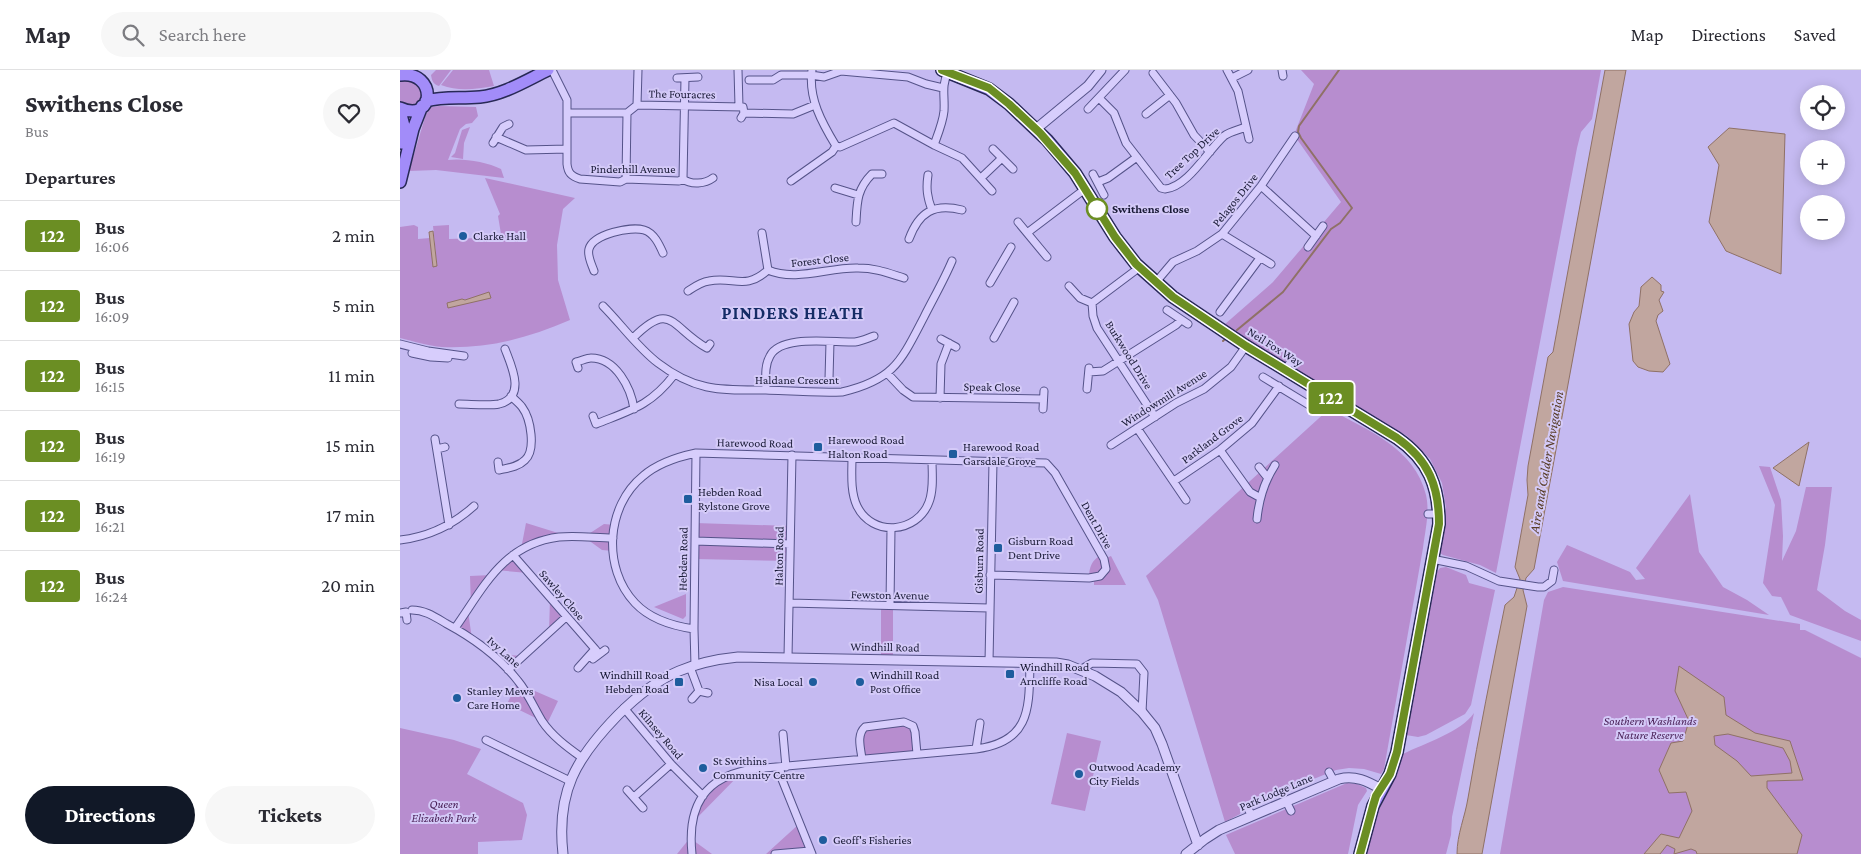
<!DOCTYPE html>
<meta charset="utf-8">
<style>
:root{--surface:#fff;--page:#f7f7f7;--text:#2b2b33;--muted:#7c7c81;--line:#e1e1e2;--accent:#111827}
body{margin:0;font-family:"Crimson Pro",serif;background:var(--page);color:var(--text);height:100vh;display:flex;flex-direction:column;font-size:19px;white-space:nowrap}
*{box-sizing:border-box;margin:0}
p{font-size:16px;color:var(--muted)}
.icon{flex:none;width:28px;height:28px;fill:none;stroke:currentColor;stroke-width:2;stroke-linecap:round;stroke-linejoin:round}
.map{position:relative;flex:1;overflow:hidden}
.drawer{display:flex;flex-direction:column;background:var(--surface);width:400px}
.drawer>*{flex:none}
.badge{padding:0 10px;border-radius:4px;font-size:18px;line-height:32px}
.buttons{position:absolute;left:1400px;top:15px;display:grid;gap:10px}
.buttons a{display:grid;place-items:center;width:45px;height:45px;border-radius:50%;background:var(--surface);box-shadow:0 2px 12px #0003;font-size:25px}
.map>.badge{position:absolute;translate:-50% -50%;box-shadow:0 0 0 2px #fff}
h2{padding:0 25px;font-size:19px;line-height:45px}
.round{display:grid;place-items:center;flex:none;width:52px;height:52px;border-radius:26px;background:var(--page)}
.head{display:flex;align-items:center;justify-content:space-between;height:85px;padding:0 25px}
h1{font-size:24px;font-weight:800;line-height:38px}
.cta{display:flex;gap:10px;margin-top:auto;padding:10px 25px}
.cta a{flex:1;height:58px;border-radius:30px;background:var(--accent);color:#fff;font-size:20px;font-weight:800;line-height:58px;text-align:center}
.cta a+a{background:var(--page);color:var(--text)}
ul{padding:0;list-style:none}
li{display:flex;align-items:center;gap:15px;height:70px;padding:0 25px;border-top:1px solid var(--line)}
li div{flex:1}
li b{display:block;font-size:19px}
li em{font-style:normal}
li .badge{min-width:55px;font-weight:700;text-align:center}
header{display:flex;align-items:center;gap:30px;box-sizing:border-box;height:70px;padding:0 25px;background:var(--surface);border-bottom:1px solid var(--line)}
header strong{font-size:24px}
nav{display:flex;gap:28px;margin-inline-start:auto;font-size:18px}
.search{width:350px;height:45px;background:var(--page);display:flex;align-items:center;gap:12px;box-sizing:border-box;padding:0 18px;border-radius:28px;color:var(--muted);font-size:19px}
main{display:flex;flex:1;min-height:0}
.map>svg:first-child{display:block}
.green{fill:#b78dcf}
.water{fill:#c1a69f;stroke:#8f7166;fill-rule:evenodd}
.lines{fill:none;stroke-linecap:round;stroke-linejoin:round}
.stream{stroke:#8f7166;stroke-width:2}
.minor-casing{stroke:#555389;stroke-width:9}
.tertiary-casing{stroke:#555389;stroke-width:11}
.primary-casing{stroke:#282956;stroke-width:14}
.minor{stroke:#d7cdfc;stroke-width:7}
.tertiary{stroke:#d7cdfc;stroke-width:9}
.primary{stroke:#a28cf9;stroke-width:11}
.line-casing{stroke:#fff;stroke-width:11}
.line{stroke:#6b8e23;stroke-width:8}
.stop-dot{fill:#fff;stroke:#6b8e23;stroke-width:2.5}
.poi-dot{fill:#1e5d9d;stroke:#d4caf8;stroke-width:2}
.labels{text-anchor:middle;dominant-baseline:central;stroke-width:4;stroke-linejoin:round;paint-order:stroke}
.street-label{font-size:12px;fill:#191a36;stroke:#d4caf8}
.stop-label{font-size:12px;font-weight:bold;fill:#191a36;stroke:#d4caf8;text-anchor:start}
.poi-label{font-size:12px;fill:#191a36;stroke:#d4caf8;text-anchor:start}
.park-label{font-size:12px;font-style:italic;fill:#481e55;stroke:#d4caf8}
.water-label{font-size:14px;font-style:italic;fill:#583d27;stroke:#d4caf8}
.district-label{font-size:18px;font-weight:bold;letter-spacing:1px;fill:#152c66;stroke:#d4caf8}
</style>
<header>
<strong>Map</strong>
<div class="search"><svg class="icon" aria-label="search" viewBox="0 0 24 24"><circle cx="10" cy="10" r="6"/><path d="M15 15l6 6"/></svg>Search here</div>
<nav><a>Map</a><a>Directions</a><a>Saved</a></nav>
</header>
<main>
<section class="drawer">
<div class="head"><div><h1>Swithens Close</h1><p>Bus</p></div><a class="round"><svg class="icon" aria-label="heart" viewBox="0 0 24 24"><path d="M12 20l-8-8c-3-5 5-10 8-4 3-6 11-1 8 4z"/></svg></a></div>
<h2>Departures</h2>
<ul>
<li><span class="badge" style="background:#6b8e23;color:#fff">122</span><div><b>Bus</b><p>16:06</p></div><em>2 min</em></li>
<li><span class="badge" style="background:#6b8e23;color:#fff">122</span><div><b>Bus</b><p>16:09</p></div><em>5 min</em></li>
<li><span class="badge" style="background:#6b8e23;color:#fff">122</span><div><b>Bus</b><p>16:15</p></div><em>11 min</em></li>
<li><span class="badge" style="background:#6b8e23;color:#fff">122</span><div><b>Bus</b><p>16:19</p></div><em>15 min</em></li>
<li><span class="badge" style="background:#6b8e23;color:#fff">122</span><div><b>Bus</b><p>16:21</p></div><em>17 min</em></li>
<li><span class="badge" style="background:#6b8e23;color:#fff">122</span><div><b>Bus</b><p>16:24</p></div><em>20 min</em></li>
</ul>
<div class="cta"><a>Directions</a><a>Tickets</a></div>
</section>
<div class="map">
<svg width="1461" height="784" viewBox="0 0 1461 784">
<rect width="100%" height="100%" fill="#c5baf1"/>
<path class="green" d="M36,0H51L39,16C33,14 32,11 31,5Z
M53,0H89L94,16C76,19 59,22 41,15Z
M901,0H1201L1192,49L1181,62L1177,78L1096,503L1080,495L1043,485L1040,483L1046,438L1042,413L1030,389L1007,366L908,308L824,255L873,212L941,132L894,65L914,14Z
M0,10H19L22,30L15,36L0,34Z
M39,36L76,37L78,46L72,53L66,54L60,59L48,90C63,88 87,92 101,99L104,108L36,100L9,101L26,44L32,37Z
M70,57L64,73L63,89L51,87L55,83L62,60Z
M85,108L175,128L163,139L157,175L158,210L170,250C129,268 87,279 42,277C28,276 13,271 0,268V157L14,155L18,157V169L30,168L33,196H37L33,156L49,155V169L78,168L80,171L79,166L101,164L98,146L100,144Z
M929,339C967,360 1015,378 1026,425C1030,442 1025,461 1023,478L984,699L981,704L964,699L949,698L936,700L844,737L841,739L840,744L825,752L758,530L746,506Z
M1359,396L1370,397L1381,430L1383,466L1382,491L1396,461L1406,417H1432L1425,475L1417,520L1445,541L1461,550V571L1390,545L1381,527L1372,526L1363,513L1375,435Z
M1290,424L1299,482L1323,517L1347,530L1369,545L1163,511L1157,492L1167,475L1230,502L1236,510L1245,509L1236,498Z
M126,453L171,467L121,479Z
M295,453L391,456L390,491L295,489Z
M204,454L215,455L213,481L202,480L184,467Z
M113,485L128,503L95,500Z
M701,485L704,489L711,486L726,515H694V508H689C689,497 692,490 701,485Z
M1046,497L1066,505L1069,513L1095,520L1071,635L1065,644L1026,665L1018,667L1006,665L1037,502L1040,498Z
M92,505L71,536L70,506Z
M1163,517L1400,554V560H1405L1461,588V784H1100L1144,530L1148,522Z
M286,524V546L283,549L254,537Z
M150,529L166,547L149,562Z
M481,537H493V587H481Z
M68,541L72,569L55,558Z
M91,584L124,586L108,600Z
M118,611L121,615L158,631L146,656L142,651L107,634Z
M1074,643L1052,747L1051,765L1046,784H966L980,732L997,704L1003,684C1025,673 1061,662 1074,643Z
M503,652L513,656L517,684L462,689L461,661Z
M0,658L54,670L81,679L67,704L123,733L127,745L122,770L78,772V784H0Z
M667,663L701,671L685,741L651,734Z
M343,701L291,754L310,718Z
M947,713L957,714L966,718L967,721L958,735L948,784H835L826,765L828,764Z
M399,754L412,784H366Z
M290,768L312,784H277Z"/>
<path class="water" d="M1205,0H1226L1134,499L1126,508L1123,520L1127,536L1082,784H1057C1057,764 1065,747 1068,728C1079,663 1092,599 1105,535L1114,527L1120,509L1115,497L1128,425L1127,410L1128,396L1148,287L1153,282Z
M1329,58L1385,64L1381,204L1326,181L1309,152L1319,95L1308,77Z
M33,161L37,196L33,197L29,162Z
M1252,207L1261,215V221L1264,222L1259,230L1263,241L1258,245L1256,251L1270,294L1263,302L1249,301L1238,297L1233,291L1229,254L1234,242L1239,236L1241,217Z
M89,222L91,228L48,238L47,233L62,229L65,230Z
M1409,372L1399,416L1373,398Z
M1279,596L1324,627L1326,645L1355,663L1390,671L1403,710L1367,711V718L1402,765L1397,784H1297L1296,781L1291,779L1274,784L1275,779L1267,775L1260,784H1244L1261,764L1279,768L1292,741L1286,722L1269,723L1259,700L1271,673L1283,671L1289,651L1275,621ZM1328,664L1383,678L1390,691L1392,703L1351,706L1337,691L1315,675L1314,666Z"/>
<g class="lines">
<path class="stream" d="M837,260L883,222L931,159L940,153L952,138L901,68L898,62L899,56L939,0
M823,271L825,269"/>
<defs>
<path id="minor" d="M152,0L167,30V94C168,103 171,106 180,109L220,112L226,109L279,111L283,109C291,115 305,114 313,108
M338,0L339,36
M412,0C408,28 422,53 436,76L440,77L494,53L534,75C538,64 543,52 544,41C545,25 541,17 548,2
M827,0L838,21L849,69
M882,0L883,6
M753,3L776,33L794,65L810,82
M277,8L298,7
M832,8L848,0
M349,10H373L381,5H411L424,7L441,1L508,7L526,14L543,18
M699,28L714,43L726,73L761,118L765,119C788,117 808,80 824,66C831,61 839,60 846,57
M237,35L238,0
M688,39L725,0
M168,43H227L237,35L343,37L344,43L341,48
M344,43L393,44L415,35
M746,44L770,25
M96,67L126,80L167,79
M93,73L103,57L109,54
M534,75L562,88L592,121
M593,79L613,99
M693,104L704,125
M528,105C526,118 527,127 532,140
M581,108L602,88
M226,109L227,43
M283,109L285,8
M391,111L432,82L436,76
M698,112L708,108L737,87
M861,116L916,166
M435,118L458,125
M456,152C457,132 457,119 472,104H482
M618,152L647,187
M362,163L368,200C396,212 429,197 458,198C476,198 488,203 504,208
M627,163L685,119
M822,164L871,194
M509,169C519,142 534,133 562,140
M908,177L923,156
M194,201C192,195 187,186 189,179C193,164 231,156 244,160C254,163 259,174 263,183
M756,212L773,192L797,181L822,164L861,116L895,66
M590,213L611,177
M669,216L680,228L692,233L740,197
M288,221C294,217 301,212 309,211C334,206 345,221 368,200
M692,233L693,246L697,258L755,347
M203,236C221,254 238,278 258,293C296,322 321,320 366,320C391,321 416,323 442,322C494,310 501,291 524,247C533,229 544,210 552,191
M767,240L788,254
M820,242L860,188
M233,268C272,229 271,258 307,278L310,274
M594,268L614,232
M541,269L556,277
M0,274L28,281L64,286
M12,283L31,287L48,288
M178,298L176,292C181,291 187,288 191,288C216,288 231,318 234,339
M885,300L892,290
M689,302L703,301L776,255L781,250
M487,303L503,320L513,327L643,329
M863,307L919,341
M429,309L430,272
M687,319L689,298
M366,320C366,309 364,296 370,286C381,264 434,273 455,272C462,271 468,268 474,266
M540,328L541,294L549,273
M59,334C70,334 89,336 99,334C127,327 111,295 105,279
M643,339L644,321
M193,346L196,354C231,340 250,336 274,305
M737,358L786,430
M35,369L49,455
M711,375L776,333L804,319L831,297L846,276
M37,379L45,377
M820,380L850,422L859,427
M452,387C452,402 450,421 457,436C472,467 517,464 529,432C534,419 532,403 532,390
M98,392L99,400C108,398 118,397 125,390C136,380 131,349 122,337C119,333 115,330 111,326
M859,397L867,407
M774,411L820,380L852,353L879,316
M1028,444H1039
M857,449C859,428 864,412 875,395
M0,470C28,467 53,455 74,436
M295,471L390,474
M113,485L195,579
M1032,489L1066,496L1099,511L1138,517H1144L1152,511L1154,500
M389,533L589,538
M490,535L491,459
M12,540C25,540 35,547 47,554C73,568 100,588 118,611C128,623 134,638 142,651C152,666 167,677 181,687
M0,543L6,542L7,550
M55,558C84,517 103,474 159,467C177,465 196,468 213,468
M294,559C273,556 250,549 235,533C202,498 206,436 243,406C258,393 277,387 296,383L646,393L655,403L704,489L706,499L700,506L689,508L590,505
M388,587L392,385
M193,589L205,580
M589,592L593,392
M295,596L294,559L296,383
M290,597L299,621
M178,598L195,579L199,584
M108,600L166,547
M680,600L692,593L737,594L744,603L742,642
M292,629L299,621L308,623
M224,638L271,694L303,726
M383,664L386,697
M86,670L170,711
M576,679L580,653
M462,689C461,679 456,665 465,657L504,652L513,656L515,662L517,684
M380,697L381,707L412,784
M929,702L934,711
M227,720L243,738
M234,727L271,694
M886,731L891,741
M847,737L852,746
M292,784C287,736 304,706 354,699L576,679C631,672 629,638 630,593
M375,784L410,781"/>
<path id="tertiary" d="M636,59L688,16L701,0
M163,784C156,722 176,688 218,645C236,627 255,611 279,601C298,593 318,589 338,587L656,593L668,595L695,606L721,622L742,642L755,658L762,674L798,775
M786,784L805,769L819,760L939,709C955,705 967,711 981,719"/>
<path id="primary" d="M542,0L589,19L609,34L647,70L675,103L715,167L736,194L773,227L846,276L997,368C1029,390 1039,417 1039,454L997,682L990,704L973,736L960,784
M0,5C37,0 36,54 0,38
M26,31C44,26 61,29 80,27C103,25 127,10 148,0
M0,41L4,56L2,73
M0,112L13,59L22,36"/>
</defs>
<use href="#minor" class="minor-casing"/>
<use href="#tertiary" class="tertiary-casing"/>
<use href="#primary" class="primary-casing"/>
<use href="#minor" class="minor"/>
<use href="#tertiary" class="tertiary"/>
<use href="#primary" class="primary"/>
</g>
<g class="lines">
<defs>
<path id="line" d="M542,0L589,18L609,34L640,63L675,103L715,167L736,194L773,227L846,276L997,368C1029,390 1039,417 1039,454L997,682L990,704L976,726L973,736L960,784"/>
</defs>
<use href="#line" class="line-casing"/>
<use href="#line" class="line"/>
</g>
<circle class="stop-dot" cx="697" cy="139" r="10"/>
<g class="poi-dot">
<circle cx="63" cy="166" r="5"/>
<rect x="413" y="372" width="10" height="10" rx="2.5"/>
<rect x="548" y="379" width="10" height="10" rx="2.5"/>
<rect x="283" y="424" width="10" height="10" rx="2.5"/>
<rect x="593" y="473" width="10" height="10" rx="2.5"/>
<rect x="605" y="599" width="10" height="10" rx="2.5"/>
<rect x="274" y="607" width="10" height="10" rx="2.5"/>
<circle cx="413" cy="612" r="5"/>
<circle cx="460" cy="612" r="5"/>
<circle cx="57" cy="628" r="5"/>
<circle cx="303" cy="698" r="5"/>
<circle cx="679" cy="704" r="5"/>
<circle cx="423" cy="770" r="5"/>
</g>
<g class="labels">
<g class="street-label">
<text transform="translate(282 24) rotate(1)">The Fouracres</text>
<text transform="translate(792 83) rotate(-43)">Tree Top Drive</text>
<text x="233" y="99">Pinderhill Avenue</text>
<text transform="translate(835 130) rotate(-51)">Pelagos Drive</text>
<text transform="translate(420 190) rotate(-6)">Forest Close</text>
<text transform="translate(875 277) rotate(32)">Neil Fox Way</text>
<text transform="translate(729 285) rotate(58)">Burkwood Drive</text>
<text x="397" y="310">Haldane Crescent</text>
<text transform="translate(592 317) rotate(1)">Speak Close</text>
<text transform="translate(764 328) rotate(-32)">Windowmill Avenue</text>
<text transform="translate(812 369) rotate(-37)">Parkland Grove</text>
<text transform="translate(355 373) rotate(1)">Harewood Road</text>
<text transform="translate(697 455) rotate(61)">Dent Drive</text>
<text transform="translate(379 486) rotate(-89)">Halton Road</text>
<text transform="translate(283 489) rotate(-89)">Hebden Road</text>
<text transform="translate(579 491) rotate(-89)">Gisburn Road</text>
<text transform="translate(162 525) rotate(49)">Sawley Close</text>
<text transform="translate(490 525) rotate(1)">Fewston Avenue</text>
<text transform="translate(485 577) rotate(1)">Windhill Road</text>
<text transform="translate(104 582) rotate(42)">Ivy Lane</text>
<text transform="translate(261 664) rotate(50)">Kilnsey Road</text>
<text transform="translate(876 722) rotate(-23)">Park Lodge Lane</text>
</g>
<g class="stop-label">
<text x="712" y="139">Swithens Close</text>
</g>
<g class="poi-label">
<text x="73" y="166">Clarke Hall</text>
<text x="428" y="370">Harewood Road<tspan x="428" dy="14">Halton Road</tspan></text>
<text x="563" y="377">Harewood Road<tspan x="563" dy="14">Garsdale Grove</tspan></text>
<text x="298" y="422">Hebden Road<tspan x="298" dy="14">Rylstone Grove</tspan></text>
<text x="608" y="471">Gisburn Road<tspan x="608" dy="14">Dent Drive</tspan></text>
<text x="620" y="597">Windhill Road<tspan x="620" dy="14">Arncliffe Road</tspan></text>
<text x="269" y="605" text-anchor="end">Windhill Road<tspan x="269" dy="14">Hebden Road</tspan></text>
<text x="470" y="605">Windhill Road<tspan x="470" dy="14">Post Office</tspan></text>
<text x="403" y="612" text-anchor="end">Nisa Local</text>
<text x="67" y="621">Stanley Mews<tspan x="67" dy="14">Care Home</tspan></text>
<text x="313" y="691">St Swithins<tspan x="313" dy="14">Community Centre</tspan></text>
<text x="689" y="697">Outwood Academy<tspan x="689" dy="14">City Fields</tspan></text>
<text x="433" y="770">Geoff's Fisheries</text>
</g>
<g class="park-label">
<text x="1250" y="651">Southern Washlands<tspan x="1250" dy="14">Nature Reserve</tspan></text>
<text x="44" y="734">Queen<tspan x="44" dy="14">Elizabeth Park</tspan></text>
</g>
<g class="water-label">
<text transform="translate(1146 392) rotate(-80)">Aire and Calder Navigation</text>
</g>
<g class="district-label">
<text x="393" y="243">PINDERS HEATH</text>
</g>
</g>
</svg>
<div class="buttons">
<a><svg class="icon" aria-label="locate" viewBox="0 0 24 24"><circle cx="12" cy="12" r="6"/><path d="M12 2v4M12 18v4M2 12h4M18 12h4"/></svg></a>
<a>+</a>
<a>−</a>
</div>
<b class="badge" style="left:931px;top:328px;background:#6b8e23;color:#fff">122</b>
</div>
</main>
